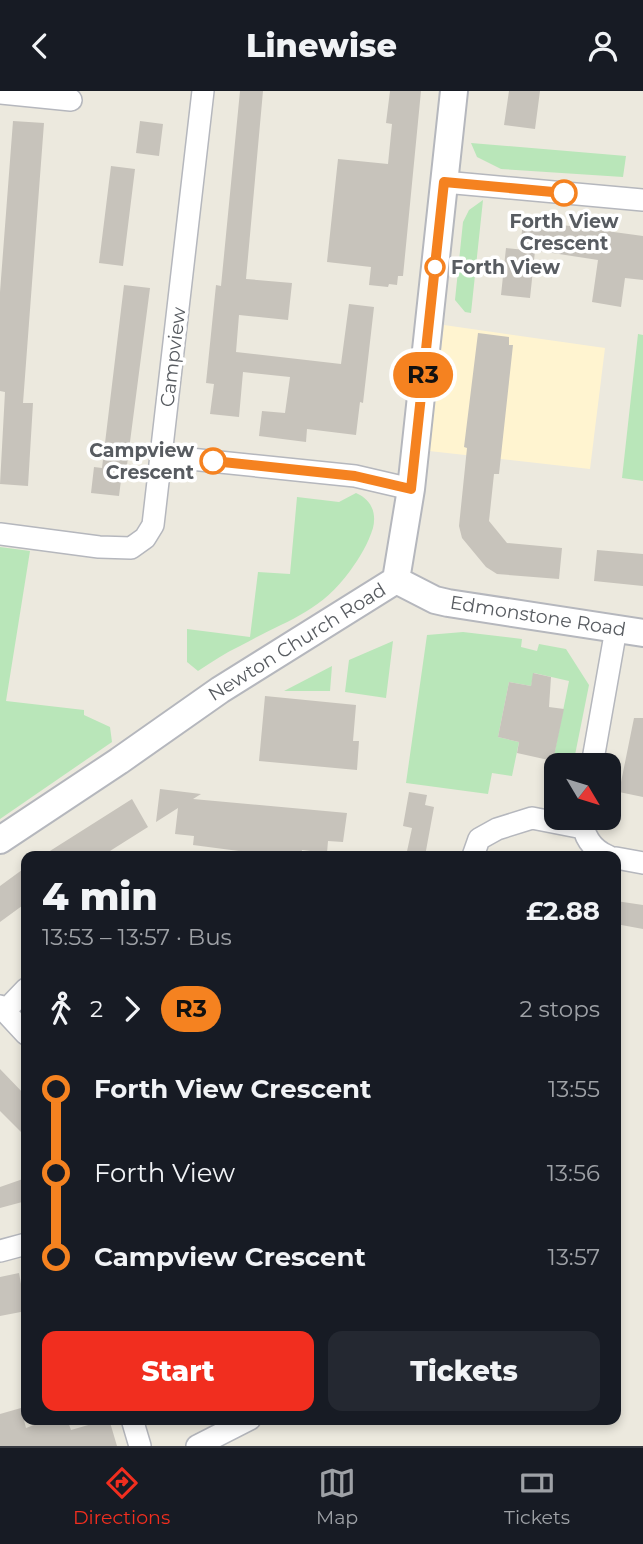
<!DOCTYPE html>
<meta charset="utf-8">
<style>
:root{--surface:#171b24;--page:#242831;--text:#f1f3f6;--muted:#9ea1a6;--line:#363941;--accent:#f12e1f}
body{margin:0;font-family:Montserrat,sans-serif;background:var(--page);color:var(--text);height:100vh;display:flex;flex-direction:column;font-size:26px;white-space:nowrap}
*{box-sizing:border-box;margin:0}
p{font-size:23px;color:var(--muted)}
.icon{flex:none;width:38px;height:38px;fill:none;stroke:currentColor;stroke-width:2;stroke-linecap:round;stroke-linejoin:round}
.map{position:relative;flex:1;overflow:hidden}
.panel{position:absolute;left:21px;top:760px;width:600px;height:574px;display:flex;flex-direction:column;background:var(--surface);border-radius:14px;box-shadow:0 4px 10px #0003}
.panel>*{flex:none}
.badge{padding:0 14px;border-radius:23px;font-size:24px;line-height:46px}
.needle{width:46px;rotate:128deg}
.tools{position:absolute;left:544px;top:662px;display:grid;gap:14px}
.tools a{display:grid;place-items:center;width:77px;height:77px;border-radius:14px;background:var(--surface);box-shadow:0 4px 10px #0003;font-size:35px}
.map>.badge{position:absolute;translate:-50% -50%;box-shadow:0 0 0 4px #fff}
.legs{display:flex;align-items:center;gap:10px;height:77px;padding:0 21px;font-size:23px}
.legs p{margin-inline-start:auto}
.head{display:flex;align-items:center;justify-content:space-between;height:119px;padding:0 21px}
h1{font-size:38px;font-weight:800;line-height:52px}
.button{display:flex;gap:14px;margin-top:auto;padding:14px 21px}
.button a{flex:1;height:80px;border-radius:14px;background:var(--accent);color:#fff;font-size:28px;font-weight:800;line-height:80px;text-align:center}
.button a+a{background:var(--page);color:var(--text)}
ul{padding:0 21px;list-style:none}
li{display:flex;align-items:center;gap:24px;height:84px;font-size:26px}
li i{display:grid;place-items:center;width:10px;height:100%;margin:0 9px;background:currentColor}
li i::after{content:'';width:18px;height:18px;margin:-9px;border:5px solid;border-radius:50%;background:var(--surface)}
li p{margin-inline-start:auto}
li:first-child i{background:linear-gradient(#0000 50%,currentColor 0)}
li:last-child i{background:linear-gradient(currentColor 50%,#0000 0)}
header{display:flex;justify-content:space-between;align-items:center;height:91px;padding:0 21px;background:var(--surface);font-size:32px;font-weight:800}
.tab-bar{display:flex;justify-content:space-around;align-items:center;height:98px;border-top:2px solid var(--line);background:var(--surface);font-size:19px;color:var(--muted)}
.tab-bar a{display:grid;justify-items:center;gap:4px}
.tab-bar .selected{color:var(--accent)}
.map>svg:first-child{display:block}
.commercial{fill:#fff4d0}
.green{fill:#b9e6b9}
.building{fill:#c7c3bb}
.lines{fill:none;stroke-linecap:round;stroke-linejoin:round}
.minor-casing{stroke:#b5b7bd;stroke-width:24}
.tertiary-casing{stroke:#b5b7bd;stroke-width:30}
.minor{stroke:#fff;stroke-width:21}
.tertiary{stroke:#fff;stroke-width:26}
.line-1-casing{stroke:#fff;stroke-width:16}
.line-1{stroke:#f58220;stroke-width:10}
.stop-1-dot{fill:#fff;stroke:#f58220;stroke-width:3.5}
.labels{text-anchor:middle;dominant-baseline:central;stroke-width:7;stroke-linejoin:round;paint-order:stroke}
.stop-label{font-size:19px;font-weight:bold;fill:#585c61;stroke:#fff}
.street-label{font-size:19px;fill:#585c61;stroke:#fff}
</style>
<header><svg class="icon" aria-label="back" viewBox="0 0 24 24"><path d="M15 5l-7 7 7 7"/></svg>Linewise<svg class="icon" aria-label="person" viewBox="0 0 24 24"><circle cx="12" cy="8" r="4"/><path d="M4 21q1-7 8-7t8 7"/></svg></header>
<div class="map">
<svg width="643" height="1355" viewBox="0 0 643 1355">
<rect width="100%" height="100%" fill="#ece9de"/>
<path class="commercial" d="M444,234L605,257L590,378L429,360Z"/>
<path class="green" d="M471,52L626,65L623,86L501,78L477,66Z
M483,109L471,222L465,221L455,209L463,131L469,119Z
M638,243L643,244V390L622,387Z
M356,402C370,408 377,420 373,437C368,453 360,466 350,480C319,523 284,530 240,555C225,562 212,571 198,580L187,571V538L250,546L258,481L290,483L297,406L339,411Z
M0,456L30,460L6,610L84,619V624L110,636L112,651L0,728Z
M463,541L522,548L521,556L537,560L539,553L566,558L589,594L573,674H556V701L547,699L569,590L534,582L531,595L509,591L498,646L519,651L512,685L492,682L488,703L406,692L427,544Z
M393,550L386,607L345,601L349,569Z
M332,575L330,600H284Z"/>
<path class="building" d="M240,0H263L246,188L292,192L288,229L239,224L236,261L341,273L349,213L374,216L363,312L360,311L356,344L307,338L306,351L259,345L262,320L285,322L290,286L243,281L239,326L210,323L214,293L206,292L216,194L221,195Z
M390,0H421L403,185H398L397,194L389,193L388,196L369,194L371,176L327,171L338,68L388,73L392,33L386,32Z
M509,0H540L535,38L504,34Z
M13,30L44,32L23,312H33L28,395L0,393L5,301L0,300V201Z
M140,30L163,33L159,65L136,62Z
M111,75L135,78L123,175L99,172Z
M523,131L555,135V133L643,145V189L625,187L621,216L592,211L598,169L520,157Z
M506,157L535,160L530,207L501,204Z
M124,194L150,197L127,374H123L119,405L91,402L94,376L102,377Z
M478,242L509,246V254H513L499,383H494L489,430L507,452L562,457L559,488L497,483L486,476L462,447L459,435L467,357L464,356Z
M597,459L643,463V495L594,490Z
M533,582L551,586L549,616L564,618L553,670L517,662L519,651L498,646L509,591L531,595Z
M265,605L356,614L353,650H359L357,679L259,670Z
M634,627H643V706L619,701Z
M160,698L201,703L193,708L347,722L343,751L328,750L327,762L302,759L301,765H278L193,754L194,745L175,743L178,717L156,731Z
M409,701L427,704L425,714L434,716L425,765H406L412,737L403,735Z
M132,708L148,736L102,765H42Z
M26,776V812L0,831V795Z
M616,810L643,814V838L616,833Z
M0,978L26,1005V1046L0,1020Z
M23,1088L26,1110L0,1117V1096Z
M19,1182L26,1220L0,1225V1186Z
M21,1317L26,1337L50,1328H67L71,1339L109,1328L117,1355H0V1323Z"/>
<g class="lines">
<defs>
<path id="minor" d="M0,2L71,9
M444,91L643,109
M161,365L355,385L411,398
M0,443L99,456L131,457L145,447L153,434L203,0
M592,674L616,538
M582,726C583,744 591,758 608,765
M473,765L479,748L497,738L532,727L583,737
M616,767L643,772
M0,915L26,943
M5,920L26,898
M0,1160L26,1153
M132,1328L140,1355
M197,1355L250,1328"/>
<path id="tertiary" d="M396,489L435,509L448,512L643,542
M0,749L119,670L220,599L396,489L411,398L454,0"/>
</defs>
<use href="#minor" class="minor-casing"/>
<use href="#tertiary" class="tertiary-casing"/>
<use href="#minor" class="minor"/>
<use href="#tertiary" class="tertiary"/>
</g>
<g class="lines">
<defs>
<path id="line-1" d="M213,370L355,385L411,398L444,91L564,102"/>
</defs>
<use href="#line-1" class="line-1-casing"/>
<use href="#line-1" class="line-1"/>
</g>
<g class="stop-1-dot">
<circle cx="564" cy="102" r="12"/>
<circle cx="435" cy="176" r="9"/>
<circle cx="213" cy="370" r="12"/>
</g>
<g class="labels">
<g class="stop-label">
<text x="564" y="130">Forth View<tspan x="564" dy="22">Crescent</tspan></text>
<text x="451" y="176" text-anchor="start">Forth View</text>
<text x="194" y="359" text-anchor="end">Campview<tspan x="194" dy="22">Crescent</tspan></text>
</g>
<g class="street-label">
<text transform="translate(173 266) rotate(-83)">Campview</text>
<text transform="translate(538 525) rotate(9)">Edmonstone Road</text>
<text transform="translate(297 551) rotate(-32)">Newton Church Road</text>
</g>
</g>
</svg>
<div class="tools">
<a><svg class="needle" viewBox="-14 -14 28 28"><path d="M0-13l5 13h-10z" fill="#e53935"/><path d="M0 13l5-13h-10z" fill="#9ea1a6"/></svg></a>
</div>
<b class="badge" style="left:423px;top:284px;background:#f58220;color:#111">R3</b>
<section class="panel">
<div class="head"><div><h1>4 min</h1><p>13:53 – 13:57 · Bus</p></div><b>£2.88</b></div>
<div class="legs"><svg class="icon" aria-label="walk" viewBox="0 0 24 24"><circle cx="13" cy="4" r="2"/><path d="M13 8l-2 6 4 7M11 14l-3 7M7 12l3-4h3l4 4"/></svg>2<svg class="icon" aria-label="forward" viewBox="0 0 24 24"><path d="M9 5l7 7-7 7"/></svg><b class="badge" style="background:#f58220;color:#111">R3</b><p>2 stops</p></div>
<ul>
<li><i style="color:#f58220"></i><b>Forth View Crescent</b><p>13:55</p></li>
<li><i style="color:#f58220"></i><span>Forth View</span><p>13:56</p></li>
<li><i style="color:#f58220"></i><b>Campview Crescent</b><p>13:57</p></li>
</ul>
<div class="button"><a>Start</a><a>Tickets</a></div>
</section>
</div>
<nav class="tab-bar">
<a class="selected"><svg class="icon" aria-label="directions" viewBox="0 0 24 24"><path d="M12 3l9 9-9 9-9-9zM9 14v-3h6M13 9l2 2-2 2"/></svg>Directions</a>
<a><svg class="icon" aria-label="map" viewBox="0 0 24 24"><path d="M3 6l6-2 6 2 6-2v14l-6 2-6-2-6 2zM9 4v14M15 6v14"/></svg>Map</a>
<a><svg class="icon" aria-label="tickets" viewBox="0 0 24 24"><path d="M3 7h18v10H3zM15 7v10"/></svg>Tickets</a>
</nav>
